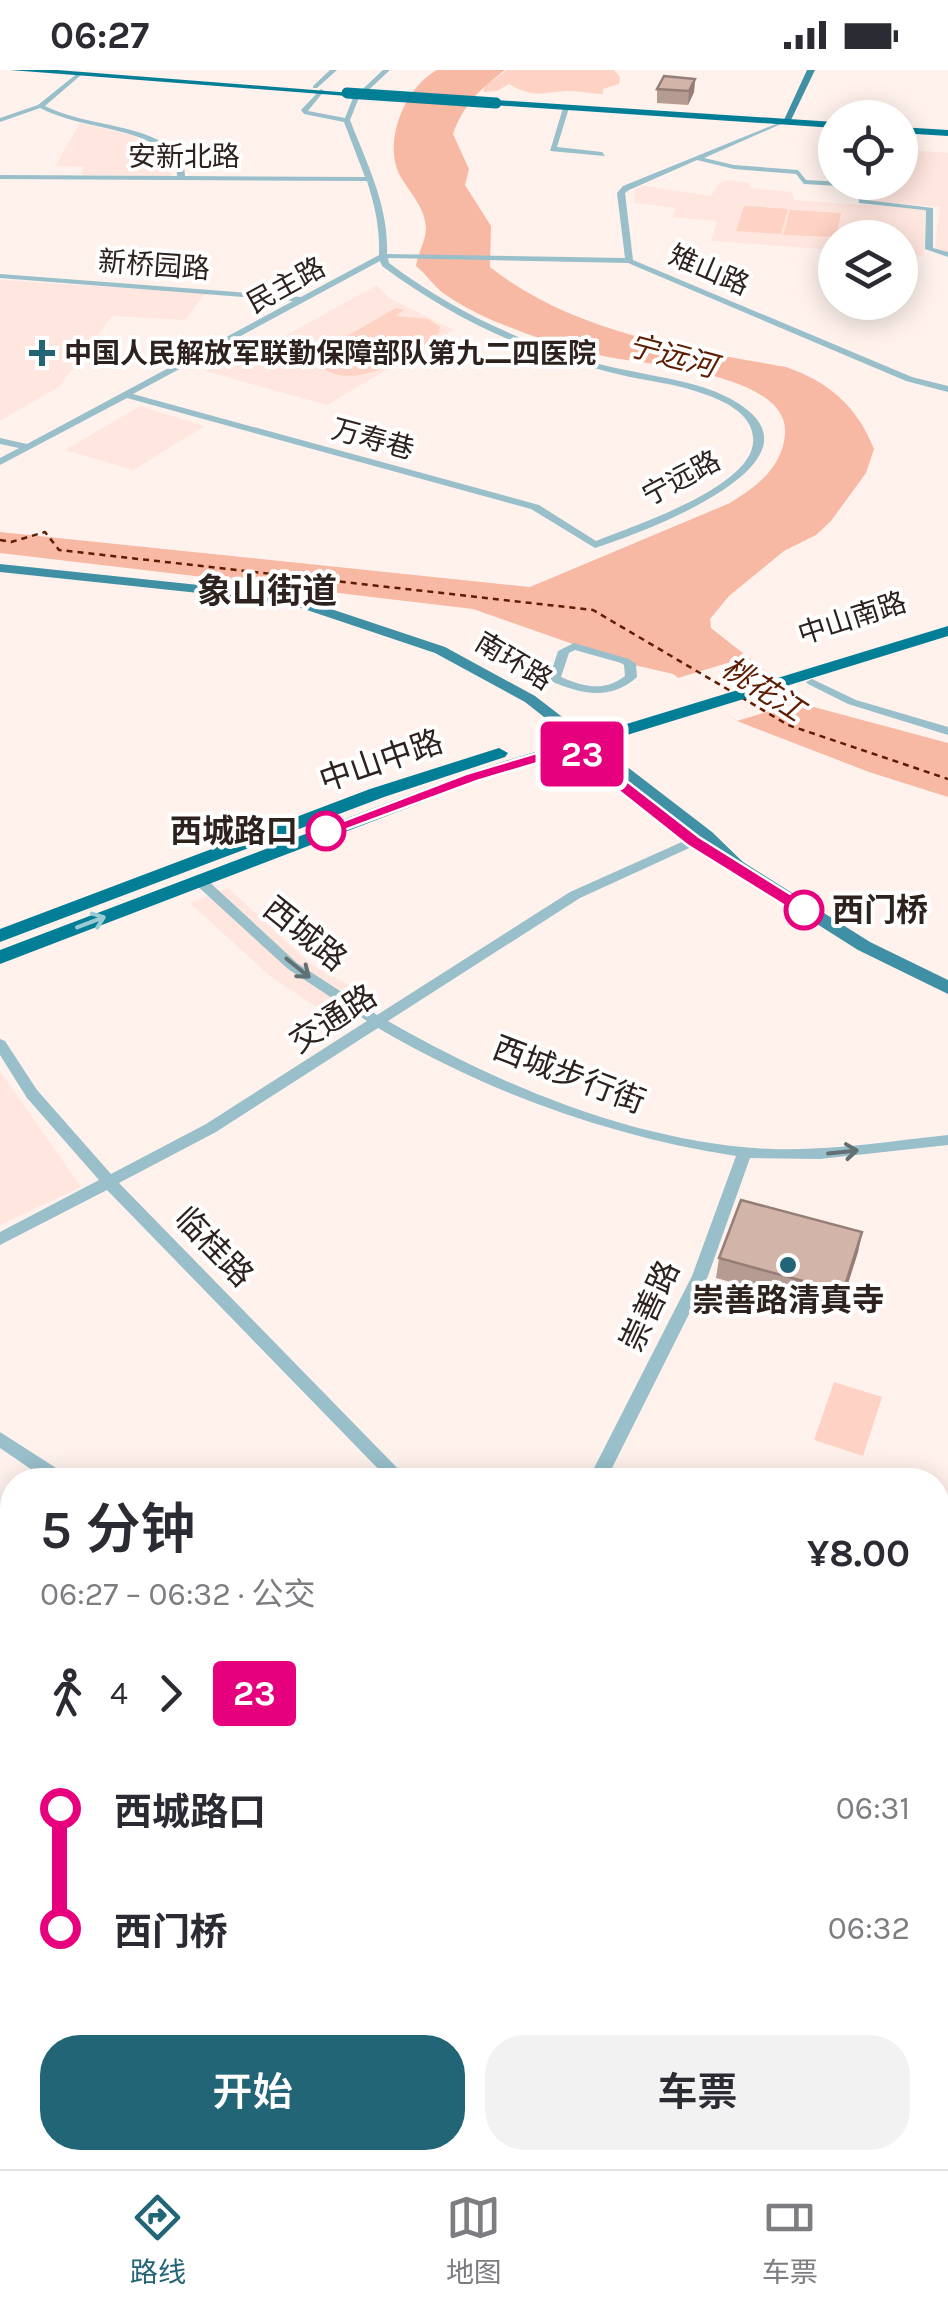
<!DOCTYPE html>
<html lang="zh">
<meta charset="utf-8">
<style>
:root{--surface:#fff;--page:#f2f2f3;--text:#2b2b33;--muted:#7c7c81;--line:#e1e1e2;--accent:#216577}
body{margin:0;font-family:Karla,"Noto Sans SC",sans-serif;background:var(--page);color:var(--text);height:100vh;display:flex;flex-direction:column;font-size:38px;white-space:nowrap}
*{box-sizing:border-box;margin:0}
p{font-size:32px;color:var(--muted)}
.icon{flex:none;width:55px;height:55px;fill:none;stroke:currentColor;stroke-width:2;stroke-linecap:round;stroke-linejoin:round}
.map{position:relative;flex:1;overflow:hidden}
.side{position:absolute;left:0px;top:1398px;width:950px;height:702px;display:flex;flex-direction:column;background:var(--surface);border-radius:40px 40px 0 0;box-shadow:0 5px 25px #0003}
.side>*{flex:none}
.badge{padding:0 20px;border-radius:8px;font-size:35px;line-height:65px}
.controls{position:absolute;left:818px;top:30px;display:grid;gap:20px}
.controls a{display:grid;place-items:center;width:100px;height:100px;border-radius:50%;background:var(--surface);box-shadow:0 5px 25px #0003;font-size:50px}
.map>.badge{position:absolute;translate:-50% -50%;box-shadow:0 0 0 5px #fff}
.legs{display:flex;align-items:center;gap:15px;height:110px;padding:0 40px;font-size:32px}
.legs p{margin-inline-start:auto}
.head{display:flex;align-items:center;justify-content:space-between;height:170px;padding:0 40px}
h1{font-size:55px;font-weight:600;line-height:75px}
.cta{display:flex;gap:20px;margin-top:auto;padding:20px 40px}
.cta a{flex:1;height:115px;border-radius:40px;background:var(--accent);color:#fff;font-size:40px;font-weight:600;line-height:115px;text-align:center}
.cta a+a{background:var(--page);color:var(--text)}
ul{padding:0 40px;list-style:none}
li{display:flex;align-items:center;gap:35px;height:120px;font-size:38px}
li i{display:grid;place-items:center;width:15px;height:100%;margin:0 12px;background:currentColor}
li i::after{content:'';width:25px;height:25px;margin:-12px;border:8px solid;border-radius:50%;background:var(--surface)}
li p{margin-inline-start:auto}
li:first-child i{background:linear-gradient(#0000 50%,currentColor 0)}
li:last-child i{background:linear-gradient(currentColor 50%,#0000 0)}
.status{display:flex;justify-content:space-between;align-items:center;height:70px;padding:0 50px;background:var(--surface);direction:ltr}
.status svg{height:28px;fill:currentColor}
.menu{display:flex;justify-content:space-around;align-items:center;height:140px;border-top:2px solid var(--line);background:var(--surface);font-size:28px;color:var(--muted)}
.menu a{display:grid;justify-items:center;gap:5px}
.menu .current{color:var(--accent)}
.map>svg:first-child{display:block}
.built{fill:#ffe6de}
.green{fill:#fed2c4}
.water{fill:#f7b9a4}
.pier{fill:#fff2ed}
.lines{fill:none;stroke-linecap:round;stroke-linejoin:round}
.ferry-far1{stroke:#5e1c01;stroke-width:2.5;stroke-dasharray:6 5;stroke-linecap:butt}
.ferry{stroke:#5e1c01;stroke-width:4;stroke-dasharray:18 14;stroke-linecap:butt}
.minor{fill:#98bfca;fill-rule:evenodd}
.major{fill:#4090a5;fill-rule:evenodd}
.highway{fill:#037e97;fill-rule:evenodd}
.highway-bridge{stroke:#037e97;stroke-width:11}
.wall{fill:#b59b91}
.shaded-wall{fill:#947e76}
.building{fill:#d3b4a9;stroke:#947e76;stroke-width:2.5}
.oneway{stroke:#9acbd5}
.oneway2{stroke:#627074}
.line-1{fill:#e6007e;stroke:#fff;stroke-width:2.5}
.poi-dot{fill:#216577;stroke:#fff;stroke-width:4}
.stop-1-dot{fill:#fff;stroke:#e6007e;stroke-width:5}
.labels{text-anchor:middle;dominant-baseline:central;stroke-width:8;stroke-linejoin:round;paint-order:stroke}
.far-street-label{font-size:28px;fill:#2d221e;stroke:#fff}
.far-poi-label{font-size:28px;font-weight:bold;fill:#2d221e;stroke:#fff;text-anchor:start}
.far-water-label{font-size:30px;font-style:italic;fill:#5e1c01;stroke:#fff}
.street-label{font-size:32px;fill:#2d221e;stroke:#fff}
.stop-label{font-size:32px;font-weight:bold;fill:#2d221e;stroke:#fff;text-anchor:end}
.poi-label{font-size:32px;font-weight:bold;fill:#2d221e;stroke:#fff}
.far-district-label{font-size:35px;font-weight:bold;fill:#2d221e;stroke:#fff}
</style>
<div class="status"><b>06:27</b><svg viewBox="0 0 49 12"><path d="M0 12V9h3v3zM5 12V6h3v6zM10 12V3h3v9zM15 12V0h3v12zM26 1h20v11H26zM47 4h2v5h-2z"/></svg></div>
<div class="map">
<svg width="948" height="2099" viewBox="0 0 948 2099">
<rect width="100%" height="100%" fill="#fff2ed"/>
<path class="built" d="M80,53L131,65L168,84L173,97L171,106L81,105L84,97L55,96Z
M900,79L948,83V182L935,178L940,137L867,131L871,113L900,112Z
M728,110L749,113L750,118L792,122L794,130L921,139L925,141L924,186L900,184V168H835V180L711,171L717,151L673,147L675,138L634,133L635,119L645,116L711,126L720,113Z
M0,210L206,223L185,250L112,246L60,316L0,351Z
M377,215L389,228L454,260L327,335L205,301L231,286L243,289Z
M140,336L205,356L133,400L65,380Z
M228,818L312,895L384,934L345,956L270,906L190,833Z
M0,1001L81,1117L0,1155Z"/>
<path class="green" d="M507,0H614L620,7L619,14L603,19V24C591,24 582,21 570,21C544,21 536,30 509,14L497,21L483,22L486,15Z
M744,136L788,139L781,164L736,161Z
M790,140L841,143L836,167L783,165Z
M396,238L404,240L396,246L428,249L440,257L439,263C411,287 347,328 315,291L306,297L298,294Z
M834,1312L882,1327L863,1386L814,1370Z"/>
<path class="water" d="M437,0H505C480,19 463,35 453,64L469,99L465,115L491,156L490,197C572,262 685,279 786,297C829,312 857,336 874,379L866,403L831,451L816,465L784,481L729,526L710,549L711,558L810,636L948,673V727L869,702L737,651L673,604L630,594L473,539L0,483V462L530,517L730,433C757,416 782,398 785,364C790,304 649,295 608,287C576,281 542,270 512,258C489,250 463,237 443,223C434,216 426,204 416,196C418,183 426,170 426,158C425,138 411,124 402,109C381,77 403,18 437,0Z
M12,1876V2088H343L334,2099H0V1879Z"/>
<path class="pier" d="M747,587L803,631L737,651L678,608Z"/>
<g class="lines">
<path class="ferry-far1" d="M0,470L11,472L45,462L59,480L593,540L734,623
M741,627L788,655L948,709"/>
<path class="ferry" d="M938,1939L948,1944
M0,1952L12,1949"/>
<path class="minor" d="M330,0H337L317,18H313V16Z
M383,0H390L358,30L350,50C367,94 389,136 387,184L625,188L617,123L623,116L788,49V51L704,88L734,95L798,100L806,110L859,113L867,117L866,130L933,138V178L948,182V187L925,179L926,141L924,140L859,133L858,117L804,114L796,104L734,99L697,90L629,120L625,123L633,190L912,307L948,316V322L906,311L628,193L388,188L389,193C438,230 491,258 550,279C576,288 603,296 631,301C663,308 697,312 727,327C847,388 642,463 595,478L531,439L127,328L0,395V388L19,378L0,374V368L27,374L293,231L0,208V204L301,227L379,185C380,159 375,136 367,111L0,109V105L177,106L176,89C137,54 85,61 40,38L0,52V48L38,35L79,2L81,5L45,36C92,59 140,50 183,86L185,106L365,107L344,52L304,44L301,40L321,19L324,21L308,41L345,48L353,28ZM380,191L382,196C433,234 488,264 549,285C576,293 603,301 630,307C655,312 681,315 704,324C724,331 751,343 753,367C759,416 632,456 596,471L539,435L133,324Z
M566,36L569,38L557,77L602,82L605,86L550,81L563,38Z
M574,573L629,589L636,594L637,607C611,631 580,624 551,611L549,609L558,581ZM575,580L621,593L624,595L625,606C604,622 584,617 561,607L569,583Z
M812,609L856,630L948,657V665L848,634L808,614L806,612Z
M693,767L699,771L698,774L580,828L388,951C501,1016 640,1074 772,1079C831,1081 890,1071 948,1065V1075L820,1089L750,1088L708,1206L606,1410H588L692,1206L736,1086C609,1066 489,1023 378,958L216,1062L119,1113L409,1410H389L107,1120L0,1175V1162L99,1110L27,1028L0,985V969L5,971L37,1020L111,1104L206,1054L367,951L288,899L194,813L192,810L194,807H204L297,893L377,945L570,822Z
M0,1362L67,1405L70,1410H47L0,1378Z
M12,1765V1787L0,1794V1771Z
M938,1781L948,1787V1815L938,1808Z
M938,2002L948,2006V2031L938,2026Z
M370,2088H395L390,2099H365Z"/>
<path class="major" d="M807,0H815L791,50L783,52Z
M0,494L246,520L304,530L445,577L535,626L712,762L743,792L870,872L948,910V924L858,880L719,792L718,786L700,770L525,632L435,583L301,538L246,528L0,502Z"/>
<path class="highway" d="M10,0H57L352,23L347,26Z
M496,30L835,52V58L492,35Z
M900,57L948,60V66L900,63Z
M948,556V566L478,711L0,894V880L466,703Z
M499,678L508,683L505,687L384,727L0,872V859L370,719Z"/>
<path class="highway-bridge" d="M347,23L496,33"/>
</g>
<path class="wall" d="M695,9L694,22L688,35L657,33V19Z
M862,1162L858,1182L839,1242L716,1208L719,1188Z
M943,1596L948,1597V1666L938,1662V1614Z"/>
<path class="shaded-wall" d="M695,9L694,22L688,35L689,21Z
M862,1162L858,1182L839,1242L843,1222Z"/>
<path class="building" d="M664,6L695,9L689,21L657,19Z
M741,1130L862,1162L843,1222L719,1188Z
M943,1596L948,1597V1636L938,1632V1618Z"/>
<defs><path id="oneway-shaft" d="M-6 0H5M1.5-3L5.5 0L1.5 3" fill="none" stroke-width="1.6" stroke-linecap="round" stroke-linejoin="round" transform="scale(2.5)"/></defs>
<use class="oneway" href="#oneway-shaft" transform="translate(91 852) rotate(-21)"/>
<g class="oneway2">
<use href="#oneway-shaft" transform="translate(298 898) rotate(39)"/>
<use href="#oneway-shaft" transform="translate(843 1082) rotate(-6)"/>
</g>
<path class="line-1" d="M567,674H579L699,767L811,837V844H798L687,775L571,683L477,711L331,765L317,761L466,704Z"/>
<g class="poi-dot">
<path d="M37 268h10v10h10v10h-10v10h-10v-10h-10v-10h10z"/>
<circle cx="788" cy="1195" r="10"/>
</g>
<g class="stop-1-dot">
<circle cx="326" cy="761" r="18"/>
<circle cx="804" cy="840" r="18"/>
</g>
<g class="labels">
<g class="far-street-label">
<text x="184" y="86">安新北路</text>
<text transform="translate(154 195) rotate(4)">新桥园路</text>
<text transform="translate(709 200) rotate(23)">雉山路</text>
<text transform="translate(286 215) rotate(-29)">民主路</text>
<text transform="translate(373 369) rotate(15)">万寿巷</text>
<text transform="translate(681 408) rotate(-28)">宁远路</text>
<text transform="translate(852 548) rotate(-18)">中山南路</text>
<text transform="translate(514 591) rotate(31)">南环路</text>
</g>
<g class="far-poi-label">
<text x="64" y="283">中国人民解放军联勤保障部队第九二四医院</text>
</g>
<g class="far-water-label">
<text transform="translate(672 286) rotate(15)">宁远河</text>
<text transform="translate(763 619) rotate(33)">桃花江</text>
</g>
<g class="street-label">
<text transform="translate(381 691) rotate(-19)">中山中路</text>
<text transform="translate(305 864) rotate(39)">西城路</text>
<text transform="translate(333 949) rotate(-33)">交通路</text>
<text transform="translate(569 1005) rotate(21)">西城步行街</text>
<text transform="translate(214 1177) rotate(46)">临桂路</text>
<text transform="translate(650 1236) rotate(-65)">崇善路</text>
</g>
<g class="stop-label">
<text x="298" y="761">西城路口</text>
<text x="832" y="840" text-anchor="start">西门桥</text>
</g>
<g class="poi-label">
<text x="788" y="1230">崇善路清真寺</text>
</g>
<g class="far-district-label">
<text x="267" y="521">象山街道</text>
</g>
</g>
</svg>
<div class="controls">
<a><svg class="icon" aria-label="locate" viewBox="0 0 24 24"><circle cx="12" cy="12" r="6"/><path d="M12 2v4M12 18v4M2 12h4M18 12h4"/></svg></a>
<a><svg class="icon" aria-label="layers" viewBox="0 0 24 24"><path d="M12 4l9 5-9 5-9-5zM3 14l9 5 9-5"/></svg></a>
</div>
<b class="badge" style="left:582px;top:684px;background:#e6007e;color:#fff">23</b>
<section class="side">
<div class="head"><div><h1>5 分钟</h1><p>06:27 – 06:32 · 公交</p></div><b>¥8.00</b></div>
<div class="legs"><svg class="icon" aria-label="walk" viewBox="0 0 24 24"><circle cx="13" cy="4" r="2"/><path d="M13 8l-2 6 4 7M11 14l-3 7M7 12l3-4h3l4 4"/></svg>4<svg class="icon" aria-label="forward" viewBox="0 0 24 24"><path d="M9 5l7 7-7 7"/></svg><b class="badge" style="background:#e6007e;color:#fff">23</b></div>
<ul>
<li><i style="color:#e6007e"></i><b>西城路口</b><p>06:31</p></li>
<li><i style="color:#e6007e"></i><b>西门桥</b><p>06:32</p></li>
</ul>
<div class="cta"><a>开始</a><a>车票</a></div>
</section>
</div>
<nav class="menu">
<a class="current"><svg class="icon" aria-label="directions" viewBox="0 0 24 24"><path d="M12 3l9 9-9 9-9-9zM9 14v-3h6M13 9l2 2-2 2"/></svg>路线</a>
<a><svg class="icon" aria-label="map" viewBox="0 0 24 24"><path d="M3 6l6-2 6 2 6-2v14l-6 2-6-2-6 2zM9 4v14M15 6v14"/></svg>地图</a>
<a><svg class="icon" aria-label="tickets" viewBox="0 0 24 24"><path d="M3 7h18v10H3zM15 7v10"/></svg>车票</a>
</nav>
